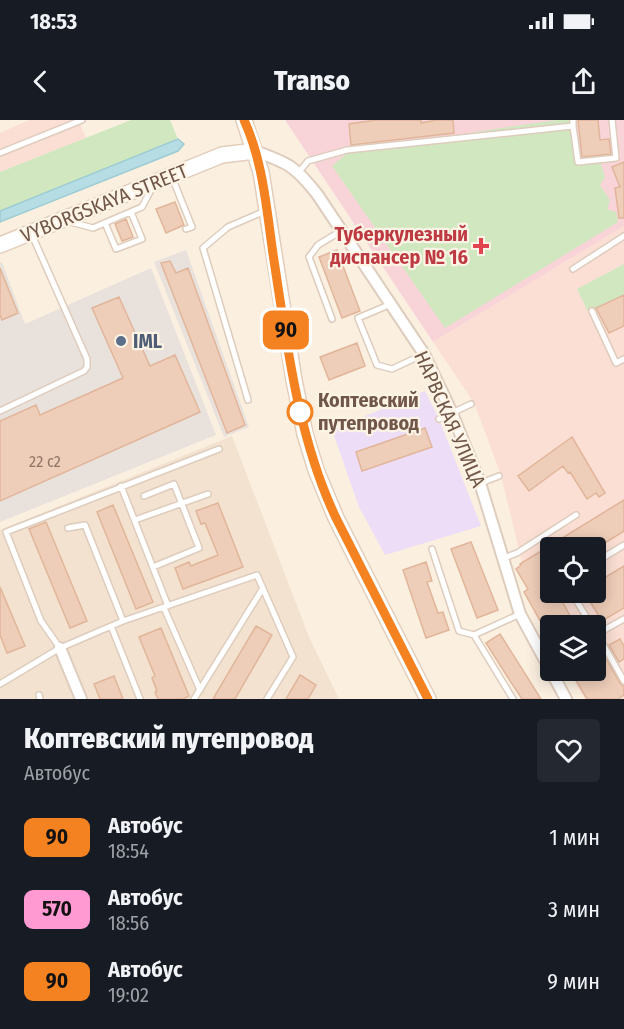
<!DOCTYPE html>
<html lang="ru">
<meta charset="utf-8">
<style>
:root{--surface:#171b24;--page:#242831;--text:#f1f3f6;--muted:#9ea1a6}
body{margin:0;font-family:"Fira Sans Condensed",sans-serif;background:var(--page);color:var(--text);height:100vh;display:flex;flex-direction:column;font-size:22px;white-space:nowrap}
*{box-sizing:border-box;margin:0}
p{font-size:20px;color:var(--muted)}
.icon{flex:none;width:33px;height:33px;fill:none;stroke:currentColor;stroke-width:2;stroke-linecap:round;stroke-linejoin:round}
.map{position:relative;height:579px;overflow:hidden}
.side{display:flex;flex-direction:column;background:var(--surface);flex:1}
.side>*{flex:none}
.badge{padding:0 12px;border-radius:9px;font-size:21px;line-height:39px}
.tools{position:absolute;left:540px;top:417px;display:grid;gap:12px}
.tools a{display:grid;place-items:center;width:66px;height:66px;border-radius:6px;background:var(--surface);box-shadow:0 3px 15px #0003;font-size:30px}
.map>.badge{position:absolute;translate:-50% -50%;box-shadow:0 0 0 3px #fff}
.round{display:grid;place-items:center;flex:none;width:63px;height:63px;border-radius:6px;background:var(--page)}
.headline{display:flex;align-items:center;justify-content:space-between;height:102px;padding:0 24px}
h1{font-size:28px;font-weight:800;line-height:45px}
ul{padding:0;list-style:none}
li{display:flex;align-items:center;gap:18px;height:72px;padding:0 24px}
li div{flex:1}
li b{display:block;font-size:22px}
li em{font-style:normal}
li .badge{min-width:66px;font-weight:700;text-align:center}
.status{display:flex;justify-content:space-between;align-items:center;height:42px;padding:0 30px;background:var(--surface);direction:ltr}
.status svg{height:16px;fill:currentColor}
header{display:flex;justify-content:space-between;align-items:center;height:78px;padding:0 24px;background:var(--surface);font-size:27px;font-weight:800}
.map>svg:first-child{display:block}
.residential{fill:#f2e2cf}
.commercial{fill:#fbdfd4;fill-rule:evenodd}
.industrial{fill:#e9e2dc}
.education{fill:#edddf7}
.medical{fill:#f8d4d8}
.green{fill:#d0e7c0}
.water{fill:#b6dde3;stroke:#9dccd4;stroke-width:1.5}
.building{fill:#efceb9;stroke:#e1b59a;stroke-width:1.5}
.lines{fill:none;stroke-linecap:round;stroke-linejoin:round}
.lane-casing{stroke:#deccbd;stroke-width:8}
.street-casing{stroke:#deccbd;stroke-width:14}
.secondary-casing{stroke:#e3cdbb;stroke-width:18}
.lane{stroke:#fff;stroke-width:5}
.street{stroke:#fff;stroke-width:10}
.secondary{stroke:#fff;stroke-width:15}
.line-casing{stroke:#fff;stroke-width:14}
.line{stroke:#f58220;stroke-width:9}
.health-dot{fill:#e0444e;stroke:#fef4e6;stroke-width:2}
.service-dot{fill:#5c6f8a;stroke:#fef4e6;stroke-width:2}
.stop-dot{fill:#fff;stroke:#f58220;stroke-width:3}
.labels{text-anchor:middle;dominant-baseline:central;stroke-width:4.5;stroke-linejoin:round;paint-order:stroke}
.number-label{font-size:16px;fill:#907565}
.street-label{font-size:20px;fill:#705749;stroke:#fef4e6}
.health-label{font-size:20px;font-weight:bold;fill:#be3a42;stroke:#fef4e6;text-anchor:end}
.service-label{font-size:20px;font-weight:bold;fill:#4e5e75;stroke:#fef4e6;text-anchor:start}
.stop-label{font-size:20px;font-weight:bold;fill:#705749;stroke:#fef4e6;text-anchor:start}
</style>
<div class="status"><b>18:53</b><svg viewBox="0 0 49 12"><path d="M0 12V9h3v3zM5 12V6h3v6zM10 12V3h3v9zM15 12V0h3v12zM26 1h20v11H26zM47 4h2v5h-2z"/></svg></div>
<header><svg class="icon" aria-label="back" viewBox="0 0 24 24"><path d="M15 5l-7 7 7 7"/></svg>Transo<svg class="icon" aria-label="share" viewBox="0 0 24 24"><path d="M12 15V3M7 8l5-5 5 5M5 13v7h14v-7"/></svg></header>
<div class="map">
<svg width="624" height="579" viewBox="0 0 624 579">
<rect width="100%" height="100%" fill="#fbf0e0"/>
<path class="residential" d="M232,316L309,517L339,579H0V410Z"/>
<path class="commercial" d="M29,0H78L86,18L0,52V13Z
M624,106V579H585L568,551L596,550V506H550V521L534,493L501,355L474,283L433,222ZM550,428H596V472H550Z"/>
<path class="industrial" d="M186,130L249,307L224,317L154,142Z
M2,142L25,204L151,148L216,315L0,402V143Z"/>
<path class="education" d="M425,271L439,299L481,406L385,435L359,387L332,310Z"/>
<path class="medical" d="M285,0H624V106L433,222Z"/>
<path class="green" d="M131,0H170L178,19L0,91V52Z
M557,0H572L577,39L599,38L605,57L600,65L610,80L607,89L616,92L618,102L445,208L332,46L347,33L464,19L474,12Z
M624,144V175L588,192L577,169Z"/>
<path class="water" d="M178,19L184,24L178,31L0,102V91Z"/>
<path class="building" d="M376,0H421V3L436,0H453L454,13L351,25L349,4Z
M578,0H598L600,20L609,19L611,34L582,37Z
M624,42V98H619L615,68L620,67L612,47Z
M175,82L184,105L166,113L156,89Z
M126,99L133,117L122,121L115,104Z
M337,130L360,191L342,198L319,137Z
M170,141L176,153L188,148L245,305L227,313L161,143Z
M0,148L18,193L2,200L0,195Z
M624,175V206L609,213L596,188Z
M119,177L150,246L175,235L200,292L0,381V301L36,285L40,295L123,258L92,188Z
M357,223L365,246L329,260L320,237Z
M425,308L432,327L362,351L356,332Z
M572,317L605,373L599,377L596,373L587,379L570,352L568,353L563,346L529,371L518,356Z
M624,380V411L597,428H550V472H557L573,501L581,497L586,506H550V518L524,472L528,469L516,449L521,445L520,444Z
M218,383L243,447L183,469L175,448L189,442L191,446L218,435L205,403L201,404L196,391Z
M113,385L153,482L136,489L97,392Z
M46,402L87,501L70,508L29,409Z
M471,422L498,490L477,498L451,429Z
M426,442L432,461L427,462L438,493L443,492L449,510L426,518L403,450Z
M624,446V488L602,501L584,472H596V463Z
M0,467L25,526L7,533L0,515Z
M256,506L272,515L235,579H213Z
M161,508L189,576L183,579H158L155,572L157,571L152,558L155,556L139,517Z
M500,514L541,579H522L507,556L486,523Z
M620,519L624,526V539L619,542L609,525Z
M596,521L620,563L624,567V575L618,579H587L570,550H596Z
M300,555L316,565L308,579H286Z
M114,556L123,579H100L94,564Z"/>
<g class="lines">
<defs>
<path id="lane" d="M573,6L578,42L616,38L612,0
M0,33L82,0
M299,52L308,41L347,30L573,6V0
M172,57L192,107L186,109
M67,101L93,108L142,87L152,68
M105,103L116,129L142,119L131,92
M573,149L624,116
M391,184L358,198L377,245L392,249L424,234
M592,191L616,243L624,239
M332,199L309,137L318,125L341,111
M248,280L203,128L228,107L265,91
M0,291L84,251L87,247V239L32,115
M439,299L471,284
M481,363L499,356
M121,366L168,486
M144,376L174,364L199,428L153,447
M135,400L208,374
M68,408L85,405L123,501
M432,429L459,511L474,515
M504,438L517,433L576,395
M596,442L624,425
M571,472L592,506
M164,488L200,570
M111,506L140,579
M596,512L624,561
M597,514L624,499
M60,528L41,501L6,412L219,329
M0,564L60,528L123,501L257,455L293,537L267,579
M39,575L40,579
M194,579L263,468
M513,579L474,515L520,494"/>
<path id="street" d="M255,31C288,43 295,46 317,74L424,234L452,293L480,363L520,494L566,579
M60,528L81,579"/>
<path id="secondary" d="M244,0L261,52L294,260L305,314L316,350L336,398L428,579
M0,125L222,35L255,31"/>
</defs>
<use href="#lane" class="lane-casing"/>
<use href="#street" class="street-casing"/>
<use href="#secondary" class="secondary-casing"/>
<use href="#lane" class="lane"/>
<use href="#street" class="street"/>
<use href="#secondary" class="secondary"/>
</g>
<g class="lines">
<defs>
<path id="line" d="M244,0C265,46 267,98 275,147C288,232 299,320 336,398L428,579"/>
</defs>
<use href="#line" class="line-casing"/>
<use href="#line" class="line"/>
</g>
<path class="health-dot" d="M478 117h6v6h6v6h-6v6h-6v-6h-6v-6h6z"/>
<circle class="service-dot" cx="121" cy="221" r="6"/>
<circle class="stop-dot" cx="300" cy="292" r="12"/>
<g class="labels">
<g class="number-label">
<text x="45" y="341">22 с2</text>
</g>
<g class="street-label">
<text transform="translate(104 83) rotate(-22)">VYBORGSKAYA STREET</text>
<text transform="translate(450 299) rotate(66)">НАРВСКАЯ УЛИЦА</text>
</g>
<g class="health-label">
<text x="468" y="114">Туберкулезный<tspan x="468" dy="23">диспансер № 16</tspan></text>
</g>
<g class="service-label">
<text x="133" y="221">IML</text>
</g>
<g class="stop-label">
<text x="318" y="280">Коптевский<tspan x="318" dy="23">путепровод</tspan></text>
</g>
</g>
</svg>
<div class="tools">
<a><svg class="icon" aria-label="locate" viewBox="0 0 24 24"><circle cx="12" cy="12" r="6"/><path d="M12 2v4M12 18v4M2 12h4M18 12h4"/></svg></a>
<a><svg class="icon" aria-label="layers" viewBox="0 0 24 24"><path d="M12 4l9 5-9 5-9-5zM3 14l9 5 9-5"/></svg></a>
</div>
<b class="badge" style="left:286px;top:210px;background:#f58220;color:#111">90</b>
</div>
<section class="side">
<div class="headline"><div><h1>Коптевский путепровод</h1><p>Автобус</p></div><a class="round"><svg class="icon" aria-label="heart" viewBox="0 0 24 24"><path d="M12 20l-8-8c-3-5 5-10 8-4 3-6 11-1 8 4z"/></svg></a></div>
<ul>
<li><span class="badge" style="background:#f58220;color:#111">90</span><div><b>Автобус</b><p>18:54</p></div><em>1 мин</em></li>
<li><span class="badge" style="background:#ff9ad2;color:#111">570</span><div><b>Автобус</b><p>18:56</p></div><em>3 мин</em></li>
<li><span class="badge" style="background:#f58220;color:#111">90</span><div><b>Автобус</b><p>19:02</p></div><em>9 мин</em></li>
</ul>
</section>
